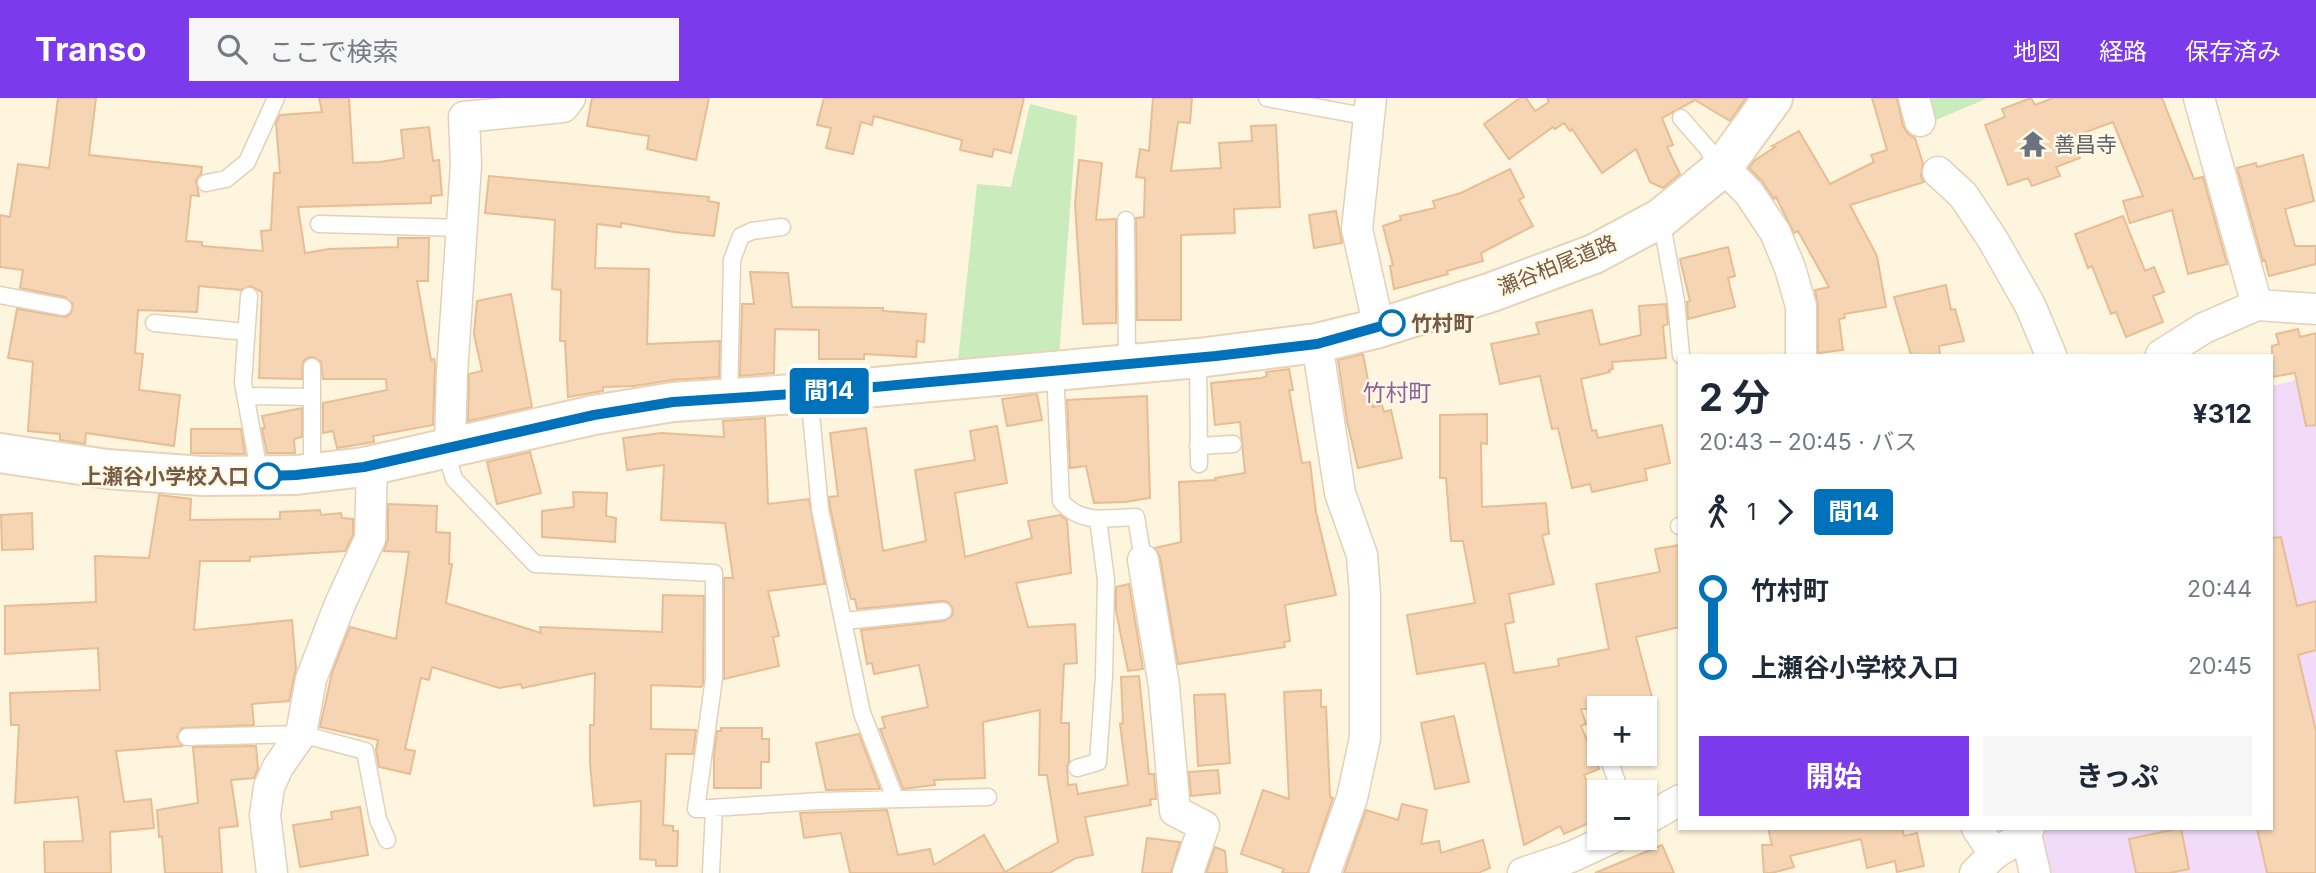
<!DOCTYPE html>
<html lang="ja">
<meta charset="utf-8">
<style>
:root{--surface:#fff;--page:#f6f6f7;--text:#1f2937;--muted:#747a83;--accent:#7c3aed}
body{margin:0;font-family:Inter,"Noto Sans JP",sans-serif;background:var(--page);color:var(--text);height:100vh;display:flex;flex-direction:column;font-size:26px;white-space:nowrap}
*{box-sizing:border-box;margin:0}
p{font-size:23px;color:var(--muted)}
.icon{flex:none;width:38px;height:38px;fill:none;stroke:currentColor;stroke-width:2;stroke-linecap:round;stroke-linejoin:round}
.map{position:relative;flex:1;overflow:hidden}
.side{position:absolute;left:1678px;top:256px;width:595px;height:476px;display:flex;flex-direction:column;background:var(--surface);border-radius:0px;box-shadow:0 2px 5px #0004}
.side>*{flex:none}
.badge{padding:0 14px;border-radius:5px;font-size:24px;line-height:46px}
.controls{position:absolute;left:1587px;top:598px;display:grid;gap:14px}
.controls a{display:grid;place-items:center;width:70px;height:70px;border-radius:0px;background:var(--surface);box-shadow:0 2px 5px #0004;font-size:35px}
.map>.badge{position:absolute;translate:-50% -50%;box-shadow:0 0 0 4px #fff}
.legs{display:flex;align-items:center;gap:10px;height:77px;padding:0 21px;font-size:23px}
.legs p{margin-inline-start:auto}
.headline{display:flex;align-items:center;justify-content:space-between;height:119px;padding:0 21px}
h1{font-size:38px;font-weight:700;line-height:52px}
.primary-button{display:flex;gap:14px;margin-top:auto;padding:14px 21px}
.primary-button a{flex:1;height:80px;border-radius:0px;background:var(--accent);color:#fff;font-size:28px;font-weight:700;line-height:80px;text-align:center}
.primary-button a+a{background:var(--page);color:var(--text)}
ul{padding:0 21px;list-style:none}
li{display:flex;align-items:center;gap:24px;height:77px;font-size:26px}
li i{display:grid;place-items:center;width:10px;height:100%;margin:0 9px;background:currentColor}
li i::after{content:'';width:18px;height:18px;margin:-9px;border:5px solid;border-radius:50%;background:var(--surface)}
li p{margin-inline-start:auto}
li:first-child i{background:linear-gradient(#0000 50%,currentColor 0)}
li:last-child i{background:linear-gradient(currentColor 50%,#0000 0)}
header{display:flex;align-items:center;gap:42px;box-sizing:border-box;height:98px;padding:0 35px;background:var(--accent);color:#fff}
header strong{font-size:33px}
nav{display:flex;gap:38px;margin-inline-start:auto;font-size:24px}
.search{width:490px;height:63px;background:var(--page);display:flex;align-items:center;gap:18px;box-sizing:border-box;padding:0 24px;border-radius:0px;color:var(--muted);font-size:26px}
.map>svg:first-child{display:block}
.education{fill:#f2dbf9}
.green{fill:#caebbc}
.building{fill:#f5d5b4;stroke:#e8bd93;stroke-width:2}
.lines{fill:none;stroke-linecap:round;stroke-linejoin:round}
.lane-casing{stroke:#e2d1ba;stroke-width:19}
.street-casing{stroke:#e2d1ba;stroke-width:33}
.secondary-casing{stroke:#e7d3b7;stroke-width:42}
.lane{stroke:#fff;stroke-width:16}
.street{stroke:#fff;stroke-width:30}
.secondary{stroke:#fff;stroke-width:38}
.line-1-casing{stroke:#fff;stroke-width:16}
.line-1{stroke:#0072bc;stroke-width:10}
.stop-1-dot{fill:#fff;stroke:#0072bc;stroke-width:3.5}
.labels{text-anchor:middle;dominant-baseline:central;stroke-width:5;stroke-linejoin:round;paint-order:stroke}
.worship-label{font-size:21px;fill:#5b616d;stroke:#fff8e5;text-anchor:start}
.street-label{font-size:21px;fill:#755b45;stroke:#fff8e5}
.stop-label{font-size:21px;font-weight:bold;fill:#755b45;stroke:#fff8e5;text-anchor:start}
.neighbourhood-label{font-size:23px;fill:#8c6099;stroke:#fff8e5}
</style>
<header>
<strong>Transo</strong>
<div class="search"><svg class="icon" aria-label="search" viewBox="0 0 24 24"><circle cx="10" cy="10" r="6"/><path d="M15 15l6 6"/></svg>ここで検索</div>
<nav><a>地図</a><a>経路</a><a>保存済み</a></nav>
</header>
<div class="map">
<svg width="2316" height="775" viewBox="0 0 2316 775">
<rect width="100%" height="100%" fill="#fef5de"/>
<path class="education" d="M2316,277V775H2046L2040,745L2045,730H2272V288Z"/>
<path class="green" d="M1930,0H1988L1936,22Z
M1030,6L1077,18L1059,258L958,263L977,86L1011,89Z"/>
<path class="building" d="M58,0H96L89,57L202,69L201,76L196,82L199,98L191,97L186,143L202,144V148L263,153L261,133L271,132L274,75H280L276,25L280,17L322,14L319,0H349L353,65L380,64L404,60L401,32L429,29L433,63L439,62L442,97L431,98V105L298,109L305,155L329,151L398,149V140H429L428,183H417L431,262L434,261L435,267L433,327L373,338L374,344L337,350L333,333L323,335V305L387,292L386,281H323L321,264L313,259L307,260L303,264L302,281L259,280L262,194L250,188L241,192L199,188L197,214L138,212L135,255L143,256L139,292L180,297L174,348L86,335L85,346L60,342V336L28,333L33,264L8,260L17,211L66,219L71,215L73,206L65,199L20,190L23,172L0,169V117L10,119L18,66L49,70Z
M592,0H709L696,62L647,51L649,38L587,28Z
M824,0H1024L1011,55L994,51L992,59L960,52L962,42L874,18L872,27L861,24L853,56L826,50L831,30L817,27Z
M1153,0H1192L1190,25L1178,24L1171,73L1221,70L1219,45L1252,43L1251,28L1276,27L1280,109L1234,111L1235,135L1181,137V222H1137L1136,120L1144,119L1145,80L1136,79L1140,51L1149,53Z
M1520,0H1526L1535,13L1549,4L1547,0H1746L1730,23L1695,2L1662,20L1673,47L1667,49L1680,76L1663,90L1650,84L1636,51L1602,75L1572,31L1570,33L1564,25L1555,31L1553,29L1509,61L1484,26Z
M1872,0H1897L1903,28L1908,36L1915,40L1923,66L1921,79L1924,84L1850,107L1877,158L1886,209L1844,216L1845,220L1839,221L1843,252L1818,255V208L1815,192L1829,189L1798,133L1794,135L1776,99L1774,101L1762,83L1749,70L1754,63L1775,49L1772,48L1799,33L1830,86L1874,64L1871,57L1887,52Z
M2031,0L2035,7L2053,0H2162L2194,81L2203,79L2227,166L2188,176L2172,112L2130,125L2123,103L2143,98L2113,24L2072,39L2080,60L2056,69L2060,78L2032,88L2028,80L2008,87L1985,27L2005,19L2002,11Z
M2303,57L2314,103L2285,111L2295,148H2316V166L2269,178L2265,162L2263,163L2237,70L2256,65L2257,69Z
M1079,62L1102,65L1096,122L1116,121V225L1083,226L1075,107Z
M1510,71L1524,99L1519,102L1533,128L1481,155L1483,163L1447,173L1448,176L1394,191L1390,168L1393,167L1383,128L1401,122L1400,118L1435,110L1433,103L1461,95Z
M489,78L709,99L708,103L719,105L714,138L674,134L621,125V129L597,126L595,170L649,171L647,246L720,243L719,279L672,282L634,288L603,289V293L568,299L565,243H560L561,192L552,191L555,122L485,115Z
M1336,113L1342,145L1314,150L1309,117Z
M2123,118L2145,173L2154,169L2164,194L2153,198L2163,224L2126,239L2116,214L2111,216L2092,168L2088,170L2075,136Z
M1728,149L1735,178L1728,180L1735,209L1688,221L1687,204L1690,203L1680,161Z
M750,174L788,175L792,209L883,210V213L926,216L924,244L917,243L916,259L864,256V261H819V232L775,231L774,275L740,278L742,206H754Z
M1946,187L1951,212L1955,211L1964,243L1939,248L1940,257H1911L1894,199Z
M511,196L532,309L468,323L469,276L482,273L474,236L477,203Z
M1666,206L1668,226L1663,228L1666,260L1612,264L1613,271L1609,272L1610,274L1581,281L1592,333L1596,332L1598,340L1662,327L1670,365L1645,371L1647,382L1592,394L1590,386L1572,390L1558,330L1552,331L1540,278L1500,286L1491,246L1539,236L1536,225L1592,212L1600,247L1641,237L1639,208Z
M2298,231L2300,239L2316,235V327L2306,328L2295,275L2272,279V248L2279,246L2276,236Z
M1363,256L1373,309L1382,307L1384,314L1391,312L1402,360L1358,370L1347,323L1338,262Z
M1289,271L1293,292H1289L1302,365L1310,364L1316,414L1336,497L1285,507L1290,543L1284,544L1285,549L1178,566L1160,459L1155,450L1181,444L1179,384L1216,382L1215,380L1245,375L1240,324L1215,327L1211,285L1262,280L1267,278L1266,274Z
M1037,296L1042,322L1007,328L1002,301Z
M1147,298L1150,400L1125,404L1094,405L1086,368L1070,370L1067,302Z
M302,310V339L294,341L295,355H267L262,330H265L262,318Z
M1487,316V346L1481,345L1482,409L1546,405L1549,436L1542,437L1554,486L1509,496L1514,524L1505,526L1514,575L1559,568L1558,561L1609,551L1596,486L1660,474L1655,451L1680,447V529L1636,539L1655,611H1581L1586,626L1581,628L1599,671L1584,677L1600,712V720L1564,736L1560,728L1524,747L1485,565L1417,576L1407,517L1475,505L1463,443H1451L1446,380H1440V317Z
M765,320L768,406L809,401L825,486L768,493L779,538L773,539L779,568L724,581V480H733L725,425L661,422L664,367L627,372L623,340L661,335L724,339L723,323Z
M997,328L1007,385L955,395L965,459L1032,440L1028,423L1060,417L1067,422L1071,475L1016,485L1028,529L1075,526L1077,565L1064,566L1061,625H1069V664L1067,668L1068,687L1076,686L1078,696L1128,687L1120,626L1123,625L1121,579L1139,578L1149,676H1154L1156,701H1150L1151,707L1085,719L1093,757L1076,760L1050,775H850L841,735L804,740L800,715L887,712L898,757L930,751L934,767L984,737L1005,774L1058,744L1047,677H1039L1040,612L983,624L985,680L934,682L935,687L903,691L880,631L885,630L882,619L928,609L919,567L874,576L872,565L867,566L861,532L944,523L952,518L953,511L948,504L942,503L857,511L855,501H851L846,483L830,409L829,399L838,398L830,335L866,330L883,453L926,443L915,372L975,362L970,333Z
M191,331H241L245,356L191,355Z
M530,354L541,395L497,406L487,364Z
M573,394L607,395L606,418L616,420L615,444L542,439V413L574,409Z
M159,397L191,401L190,422L280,421V414L320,412L321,417L341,415L342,420L353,421V437L345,453L250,459V463H200L194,532L292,522L296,570L289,603L252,606L254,627L182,630L177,639L182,648L116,653L124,704L151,701L154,730L110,734L111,775H45L44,744L83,743L78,699L15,705L19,627H11L10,595L100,592L98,550L5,556V508L96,504L95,458L149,460Z
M388,406L437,408L436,434L450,435L449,466H452L446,505L541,535L540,529L662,534L663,497L704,498L703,586L701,589L651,587V631L696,632L693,656H666L663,727L673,728V733H678L677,768H656V762L640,761L641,703L594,708L590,665V627H594L595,575L522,590L521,586L499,590L432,569L429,582L421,580L405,651L415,653L410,676L379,669L376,652L378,642L320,629L332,575L350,529L396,541L409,454L384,453L388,441Z
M32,415L33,451L2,452L1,417Z
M2281,439L2297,508L2316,503V552L2298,557L2316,633V775H2267L2257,730H2272V440Z
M1129,486L1143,571L1128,573L1116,513V489Z
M1321,592V609H1326L1330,699L1333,700L1308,775H1282L1284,771L1241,756L1263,692L1289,701L1284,594Z
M1225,596L1230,665L1198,668L1194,597Z
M1454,618L1469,684L1435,691L1421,625Z
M721,630H762V641H769V664H761V690H714V657L717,633H721Z
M859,636L880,691L826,692L816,645Z
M256,648L258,671L254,680L231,682L238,728L219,730L222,775H165L162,738L159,739L157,712L198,705L193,649Z
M1218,672L1220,695L1191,698L1189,674Z
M1402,706L1427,712L1421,746L1439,743L1441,755L1483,742L1490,770L1478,775H1344L1366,712L1398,722Z
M360,709L368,757L300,769L293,727L332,721L331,714Z
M1768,730H1902L1904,738L1917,735L1924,768L1897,774L1895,763L1867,770L1861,741L1790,758L1794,769L1772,775H1764L1762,747H1772Z
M2181,730L2189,771L2170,775H2136L2129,741Z
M1147,740L1180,744L1171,775H1142Z
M1662,747L1674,775H1595Z
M1215,749L1225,753L1227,775H1206Z"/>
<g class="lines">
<defs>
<path id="lane" d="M1267,0L1369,19
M1681,20L1708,51L1718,73
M206,85L226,81L247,64L276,0
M1661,121L1676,203L1681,257
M1126,122L1127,266
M319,126L462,130
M0,197L63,209
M249,198L243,285L260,378
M154,225L246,234
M1198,260L1199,366
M312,269V376
M1055,272L1061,403C1080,427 1109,420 1136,419L1143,462
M809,295L820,411L862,615L895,700
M246,298L312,299
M729,301L732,162L741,138L752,133L782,129
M1198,348L1233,346
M445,350L454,381L535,466L714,475V580L696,711L820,703L988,699
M1679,428H1680
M844,523L943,513
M187,639L301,636L365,653L378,721L387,742
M1607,656L1621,695
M1077,670L1098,664L1104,578L1106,482L1098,421
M711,775L714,711"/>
<path id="street" d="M1371,0L1357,131L1379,230
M1914,0L1920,23
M2199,0L2257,207
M1723,69L1749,95L1775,134L1790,170L1801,208V257
M1938,74L1963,97L1993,142L2030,207L2051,257
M1317,245L1340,395L1362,457L1365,496V640L1352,700L1325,775
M2161,257L2204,230L2257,207L2316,211
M450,348L452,275L466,67L464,19L563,9L570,0
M1143,462L1164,588L1175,713L1204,728L1188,775
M1645,722L1680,702
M1977,730L1994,756
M2026,736L2035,775
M272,775L265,717L269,689L278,669L301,636L311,581L340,506L370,441L372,366
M1523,775L1571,759L1612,740
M1975,775L1994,756L2026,736L2029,730"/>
<path id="secondary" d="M0,355L107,371L202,378L296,377L364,369L594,317L673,304L809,295L1198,260L1317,245L1379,230L1492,194L1594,156L1661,120L1723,69L1773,0"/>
</defs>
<use href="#lane" class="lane-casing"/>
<use href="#street" class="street-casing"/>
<use href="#secondary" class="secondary-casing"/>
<use href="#lane" class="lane"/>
<use href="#street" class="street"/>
<use href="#secondary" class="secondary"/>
</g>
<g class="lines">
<defs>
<path id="line-1" d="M268,378L296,377L364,369L594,317L673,304L809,295L1216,258L1317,246L1392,225"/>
</defs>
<use href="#line-1" class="line-1-casing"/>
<use href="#line-1" class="line-1"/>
</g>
<defs>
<symbol id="temple-bare" viewBox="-9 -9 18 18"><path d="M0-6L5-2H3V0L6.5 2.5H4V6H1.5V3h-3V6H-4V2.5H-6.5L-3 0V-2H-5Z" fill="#6b7280" stroke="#fff8e5" stroke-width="2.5" paint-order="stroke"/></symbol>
</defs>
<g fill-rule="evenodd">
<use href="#temple-bare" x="2014" y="27" width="38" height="38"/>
</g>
<g class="stop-1-dot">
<circle cx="1392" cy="225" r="12"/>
<circle cx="268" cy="378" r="12"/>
</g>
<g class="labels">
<g class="worship-label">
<text x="2054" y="46">善昌寺</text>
</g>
<g class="street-label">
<text transform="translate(1557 167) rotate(-22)">瀬谷柏尾道路</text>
</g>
<g class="stop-label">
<text x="1411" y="225">竹村町</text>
<text x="249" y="378" text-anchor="end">上瀬谷小学校入口</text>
</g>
<g class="neighbourhood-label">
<text x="1397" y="295">竹村町</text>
</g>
</g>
</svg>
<div class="controls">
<a>+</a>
<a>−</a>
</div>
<b class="badge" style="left:829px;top:293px;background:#0072bc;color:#fff">間14</b>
<section class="side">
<div class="headline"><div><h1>2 分</h1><p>20:43 – 20:45 · バス</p></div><b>¥312</b></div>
<div class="legs"><svg class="icon" aria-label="walk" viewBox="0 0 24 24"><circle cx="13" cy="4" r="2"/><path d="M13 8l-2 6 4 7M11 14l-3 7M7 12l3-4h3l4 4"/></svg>1<svg class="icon" aria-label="forward" viewBox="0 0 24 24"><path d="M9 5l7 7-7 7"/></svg><b class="badge" style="background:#0072bc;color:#fff">間14</b></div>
<ul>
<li><i style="color:#0072bc"></i><b>竹村町</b><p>20:44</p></li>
<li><i style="color:#0072bc"></i><b>上瀬谷小学校入口</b><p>20:45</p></li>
</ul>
<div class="primary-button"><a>開始</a><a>きっぷ</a></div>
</section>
</div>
